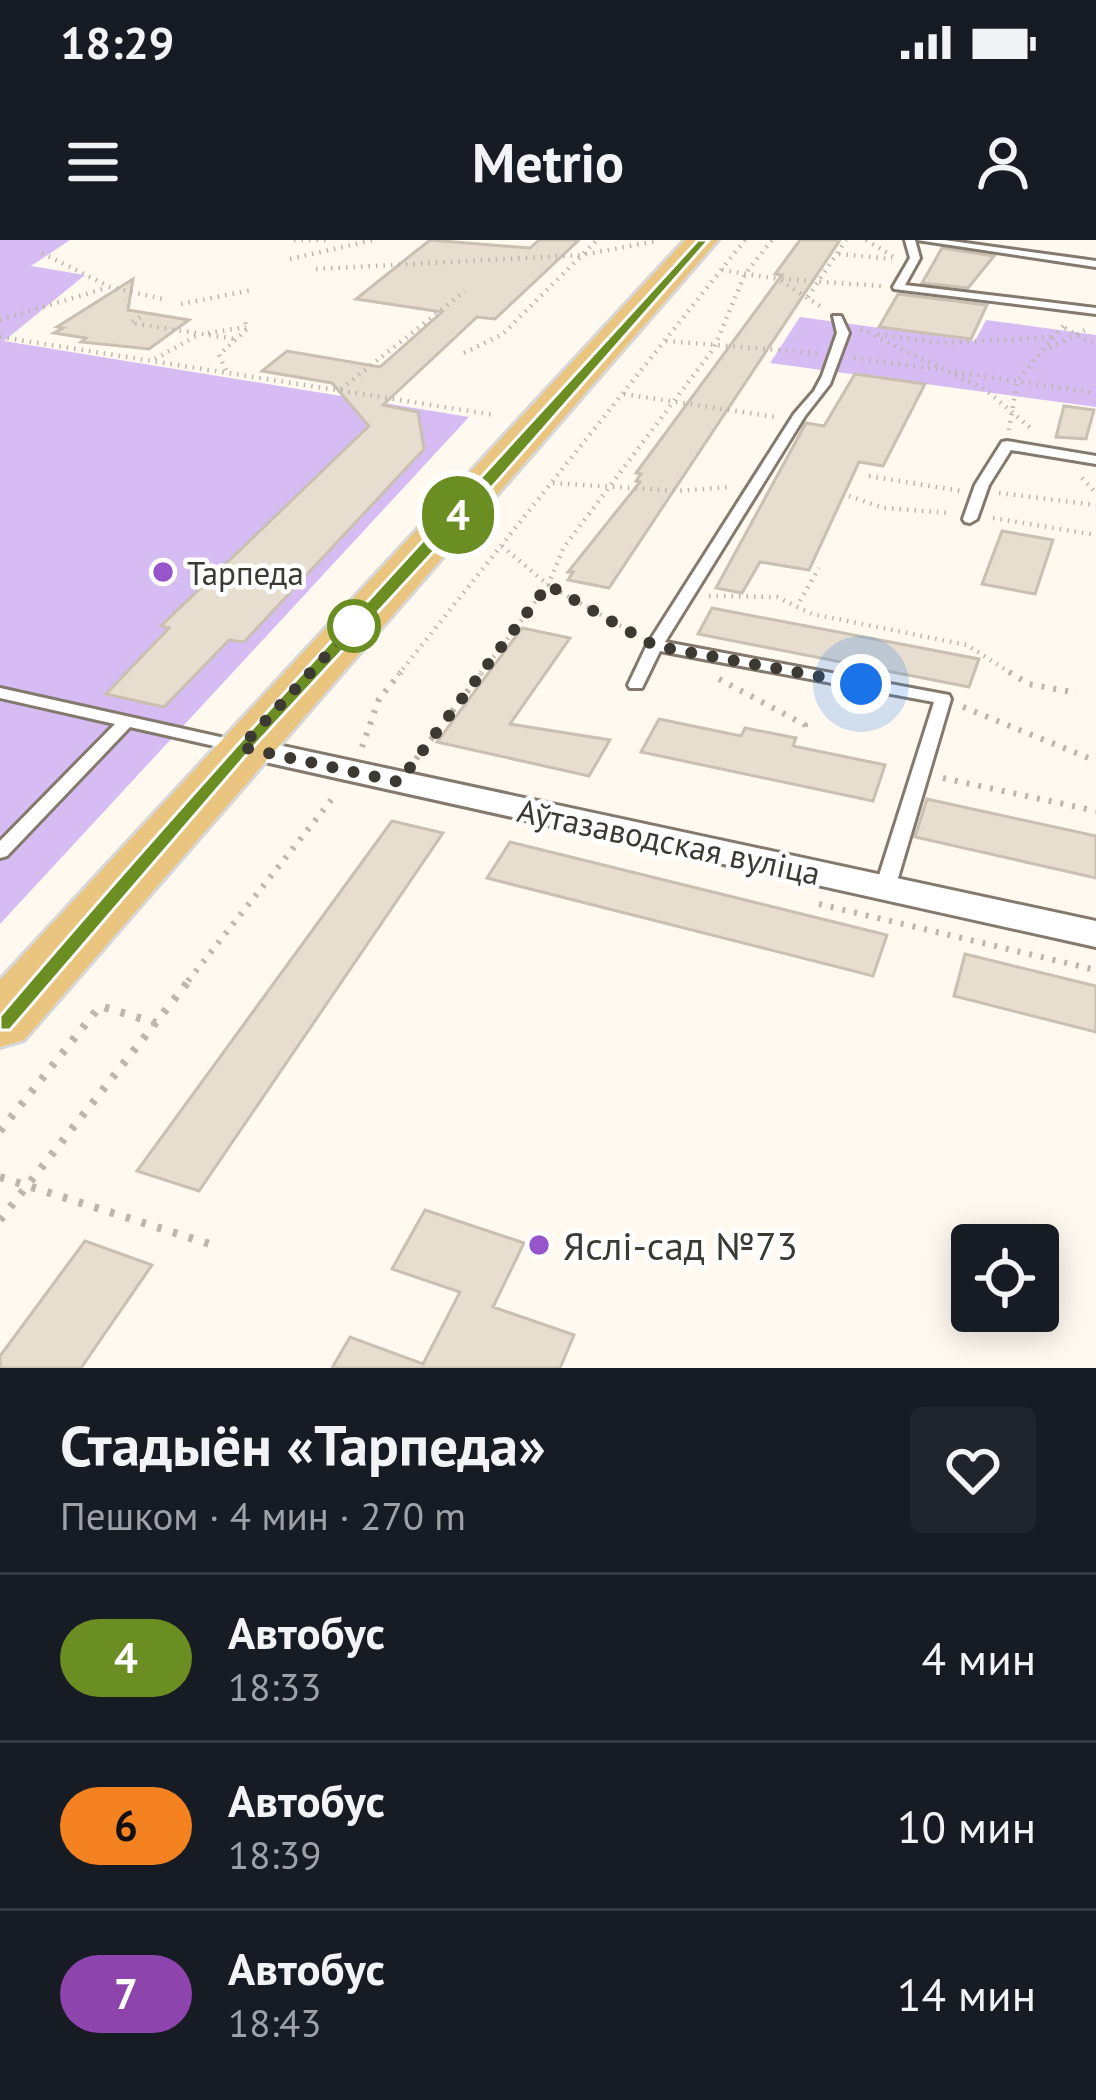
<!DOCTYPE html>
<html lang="ru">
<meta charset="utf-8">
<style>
:root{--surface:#171b24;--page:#20242c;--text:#f1f3f6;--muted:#9ea1a6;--line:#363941}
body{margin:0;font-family:"PT Sans",sans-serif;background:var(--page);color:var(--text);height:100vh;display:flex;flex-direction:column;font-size:45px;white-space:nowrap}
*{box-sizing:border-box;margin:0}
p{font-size:39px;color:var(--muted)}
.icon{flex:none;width:66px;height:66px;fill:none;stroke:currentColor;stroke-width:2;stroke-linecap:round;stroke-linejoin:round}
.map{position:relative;height:1128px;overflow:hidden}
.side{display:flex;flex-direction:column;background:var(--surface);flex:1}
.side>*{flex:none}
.badge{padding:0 24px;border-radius:39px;font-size:42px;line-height:78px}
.controls{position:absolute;left:951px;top:984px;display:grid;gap:24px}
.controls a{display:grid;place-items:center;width:108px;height:108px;border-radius:12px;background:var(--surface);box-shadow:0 6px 30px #0003;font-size:60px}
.you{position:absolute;width:60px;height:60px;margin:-30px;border:9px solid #fff;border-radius:50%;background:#1a73e8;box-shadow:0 0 0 18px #1a73e833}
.map>.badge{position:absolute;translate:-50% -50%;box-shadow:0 0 0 6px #fff}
.round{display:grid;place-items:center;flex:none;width:126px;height:126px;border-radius:12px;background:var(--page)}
.overview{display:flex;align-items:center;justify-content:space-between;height:204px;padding:0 60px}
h1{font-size:57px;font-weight:600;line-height:90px}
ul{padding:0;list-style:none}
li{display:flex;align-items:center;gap:36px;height:168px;padding:0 60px;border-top:3px solid var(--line)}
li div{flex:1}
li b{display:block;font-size:45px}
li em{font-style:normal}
li .badge{min-width:132px;font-weight:700;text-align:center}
.status{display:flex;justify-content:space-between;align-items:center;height:84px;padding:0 60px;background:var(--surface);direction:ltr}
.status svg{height:33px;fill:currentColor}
header{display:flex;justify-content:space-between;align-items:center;height:156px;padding:0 60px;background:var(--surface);font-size:54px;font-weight:600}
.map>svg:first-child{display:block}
.green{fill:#d7bcf3}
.building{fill:#e7decf;stroke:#c9c0b1;stroke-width:3}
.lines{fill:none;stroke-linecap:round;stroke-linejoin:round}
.lane-casing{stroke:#837a6d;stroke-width:6}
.street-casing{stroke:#837a6d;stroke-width:6}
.primary-casing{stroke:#d8d7d6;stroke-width:6}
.path-far2{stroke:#bbb6ae;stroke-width:4.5;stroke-dasharray:1.5 6;stroke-linecap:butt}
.path-far1{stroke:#bbb6ae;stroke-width:6;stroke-dasharray:3 9;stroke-linecap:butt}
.path{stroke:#bbb6ae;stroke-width:8;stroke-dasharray:4.5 12;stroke-linecap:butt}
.lane{fill:#fff;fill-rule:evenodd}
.street{fill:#fff;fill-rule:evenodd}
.primary{fill:#eac580;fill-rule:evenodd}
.line{fill:#6b8e23;stroke:#fff;stroke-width:3}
.walk{stroke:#3c3832;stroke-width:12;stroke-dasharray:0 21.6}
.poi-dot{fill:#9655cb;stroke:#fff;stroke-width:4.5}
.stop-dot{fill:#fff;stroke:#6b8e23;stroke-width:6}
.labels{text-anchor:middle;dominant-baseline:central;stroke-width:9;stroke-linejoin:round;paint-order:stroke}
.poi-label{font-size:33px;fill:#3c3832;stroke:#fff;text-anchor:start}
.street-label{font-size:33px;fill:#3c3832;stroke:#fff}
.near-poi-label{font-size:39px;fill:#3c3832;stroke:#fff;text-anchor:start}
</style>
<div class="status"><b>18:29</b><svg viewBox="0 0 49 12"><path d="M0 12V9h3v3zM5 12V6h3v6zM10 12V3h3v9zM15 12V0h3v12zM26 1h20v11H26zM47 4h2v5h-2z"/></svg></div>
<header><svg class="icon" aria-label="menu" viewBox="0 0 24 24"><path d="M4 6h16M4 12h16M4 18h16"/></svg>Metrio<svg class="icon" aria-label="person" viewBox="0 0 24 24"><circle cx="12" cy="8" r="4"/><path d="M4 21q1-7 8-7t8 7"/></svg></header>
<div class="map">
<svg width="1096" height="1128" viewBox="0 0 1096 1128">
<rect width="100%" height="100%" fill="#fff9f0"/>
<path class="green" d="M0,0H70L31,26L85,35L4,101L469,177L0,684Z
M800,77L975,101L986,80L1096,95V167L770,123Z"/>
<path class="building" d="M430,0L530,8L539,0H579L495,79L477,77L383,165L418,172L424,209L244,402L229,400L164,467L106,454L169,388L161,386L369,186L332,143L262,131L287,111L380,127L442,72L356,59Z
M800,0H840L609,348L568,340L573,332H568L640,242L636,241L641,234L636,233L782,35L775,34Z
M942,8L994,16L968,48L922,43Z
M133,39L128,70L189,80L149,109L81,102L86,98L54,93L63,88L57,87Z
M898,54L987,65L971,99L879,87Z
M855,134L925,144L883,226L859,222L809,330L760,322L742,353L716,348L806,183L824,186Z
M1064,166L1094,170L1086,199L1056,197Z
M1002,291L1053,300L1035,354L982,344Z
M712,368L979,419L969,447L698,394Z
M522,388L570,398L510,484L610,500L589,536L437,502Z
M659,479L741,496L745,488L796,498L793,506L885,525L873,561L641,512Z
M927,559L1096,596V638L915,597Z
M392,581L443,593L199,951L137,931Z
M510,602L887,695L873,736L487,638Z
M965,714L1096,746V792L954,756Z
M425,970L524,1003L493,1067L574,1095L560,1128H332L350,1097L423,1124L460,1052L392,1029Z
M85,1001L152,1025L81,1128H0V1116Z"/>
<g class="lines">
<defs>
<path id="lane" d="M905,0H915L920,18L905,45L1096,68V74L894,49L893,47L910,18Z
M917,0H944L1096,21V27Z
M833,76H841L849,93L830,144L805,176L665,402L949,455L951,459L895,648L885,654L875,648L934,462L660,411L642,448H630L628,445L647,405L794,174L814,151L822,136L837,93Z
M1007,201L1096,216V224L1011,210L989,245L977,279L970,283L965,282L963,279L975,245L1002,202Z
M0,448L247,503L250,507L241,512L130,487L7,616L0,618V601L115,484L0,458Z"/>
<path id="street" d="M241,497L1096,681V707L229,514L224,507L229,500Z"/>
<path id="primary" d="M685,0H718L24,800L0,807V740Z"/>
</defs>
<use href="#lane" class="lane-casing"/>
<use href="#street" class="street-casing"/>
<use href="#primary" class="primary-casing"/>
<path class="path-far2" d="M294,0H330
M866,0L894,17
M42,13L110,47L167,60
M839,14L892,19
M290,19L373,0
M316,29L582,15L656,1
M722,30L778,39L823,68
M782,39L882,46
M808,57L846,0
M181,64L252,50
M140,77L131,83L235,99
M0,80L106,48
M1065,88L1096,105
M861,89L986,150L1034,191
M208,93L246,87
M878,94L941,103L1056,97
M0,97L495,175
M666,101L817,113
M1050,108L1087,89
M464,113L503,94L597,0
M854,118L942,130
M155,119L196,96
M226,130L219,115L247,89L244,78
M955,132L1096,153
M341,149L465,51
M624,154L775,177
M1009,190L1017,141L1065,84
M869,236L961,251
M1082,238L1096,253
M553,243L678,251L729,247
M999,253L1096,265
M849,256L884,268L950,273
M993,278L1096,295
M502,306L548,345L639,396
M709,356L777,357L812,374L967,405L1014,435
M800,361L819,328
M398,435L745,0
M480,435L548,345L564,307L714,108L745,34L772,0"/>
<path class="path-far1" d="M1009,432L1029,444L1077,453
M719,439L805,485L802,495
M963,467L1096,521
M362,507L379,459L401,432
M416,519L482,432
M943,538L1096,571
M819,664L1096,730
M188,741L336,554"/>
<path class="path" d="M0,891L100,766L156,783
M0,937L219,1007
M0,980L191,738"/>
<use href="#lane" class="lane"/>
<use href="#street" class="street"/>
<use href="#primary" class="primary"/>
</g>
<path class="line" d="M698,0H709L472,270L249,512L10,790H0V776C223,514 463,258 698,0Z"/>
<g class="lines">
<path class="walk" d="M354,386L241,507L399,542L548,345L655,406L861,444"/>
</g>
<g class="poi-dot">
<circle cx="163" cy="332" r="12"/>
<circle cx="539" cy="1005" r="12"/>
</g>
<circle class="stop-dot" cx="354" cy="386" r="24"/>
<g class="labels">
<g class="poi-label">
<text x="187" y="332">Тарпеда</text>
</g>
<g class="street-label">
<text transform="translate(669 601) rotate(12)">Аўтазаводская вуліца</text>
</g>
<g class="near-poi-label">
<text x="563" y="1005">Яслі-сад №73</text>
</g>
</g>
</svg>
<div class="controls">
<a><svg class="icon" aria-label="locate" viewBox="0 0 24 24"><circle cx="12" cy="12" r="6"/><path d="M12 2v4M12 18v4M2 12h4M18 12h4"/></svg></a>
</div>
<div class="you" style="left:861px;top:444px"></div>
<b class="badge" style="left:458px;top:275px;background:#6b8e23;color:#fff">4</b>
</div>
<section class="side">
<div class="overview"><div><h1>Стадыён «Тарпеда»</h1><p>Пешком · 4 мин · 270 m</p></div><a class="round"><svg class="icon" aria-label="heart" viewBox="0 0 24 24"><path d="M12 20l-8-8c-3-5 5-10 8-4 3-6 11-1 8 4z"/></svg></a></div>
<ul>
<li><span class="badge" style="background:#6b8e23;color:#fff">4</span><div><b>Автобус</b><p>18:33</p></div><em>4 мин</em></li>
<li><span class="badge" style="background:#f58220;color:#111">6</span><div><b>Автобус</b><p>18:39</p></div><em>10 мин</em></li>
<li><span class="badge" style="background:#8e44ad;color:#fff">7</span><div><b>Автобус</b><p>18:43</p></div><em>14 мин</em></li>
</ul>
</section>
